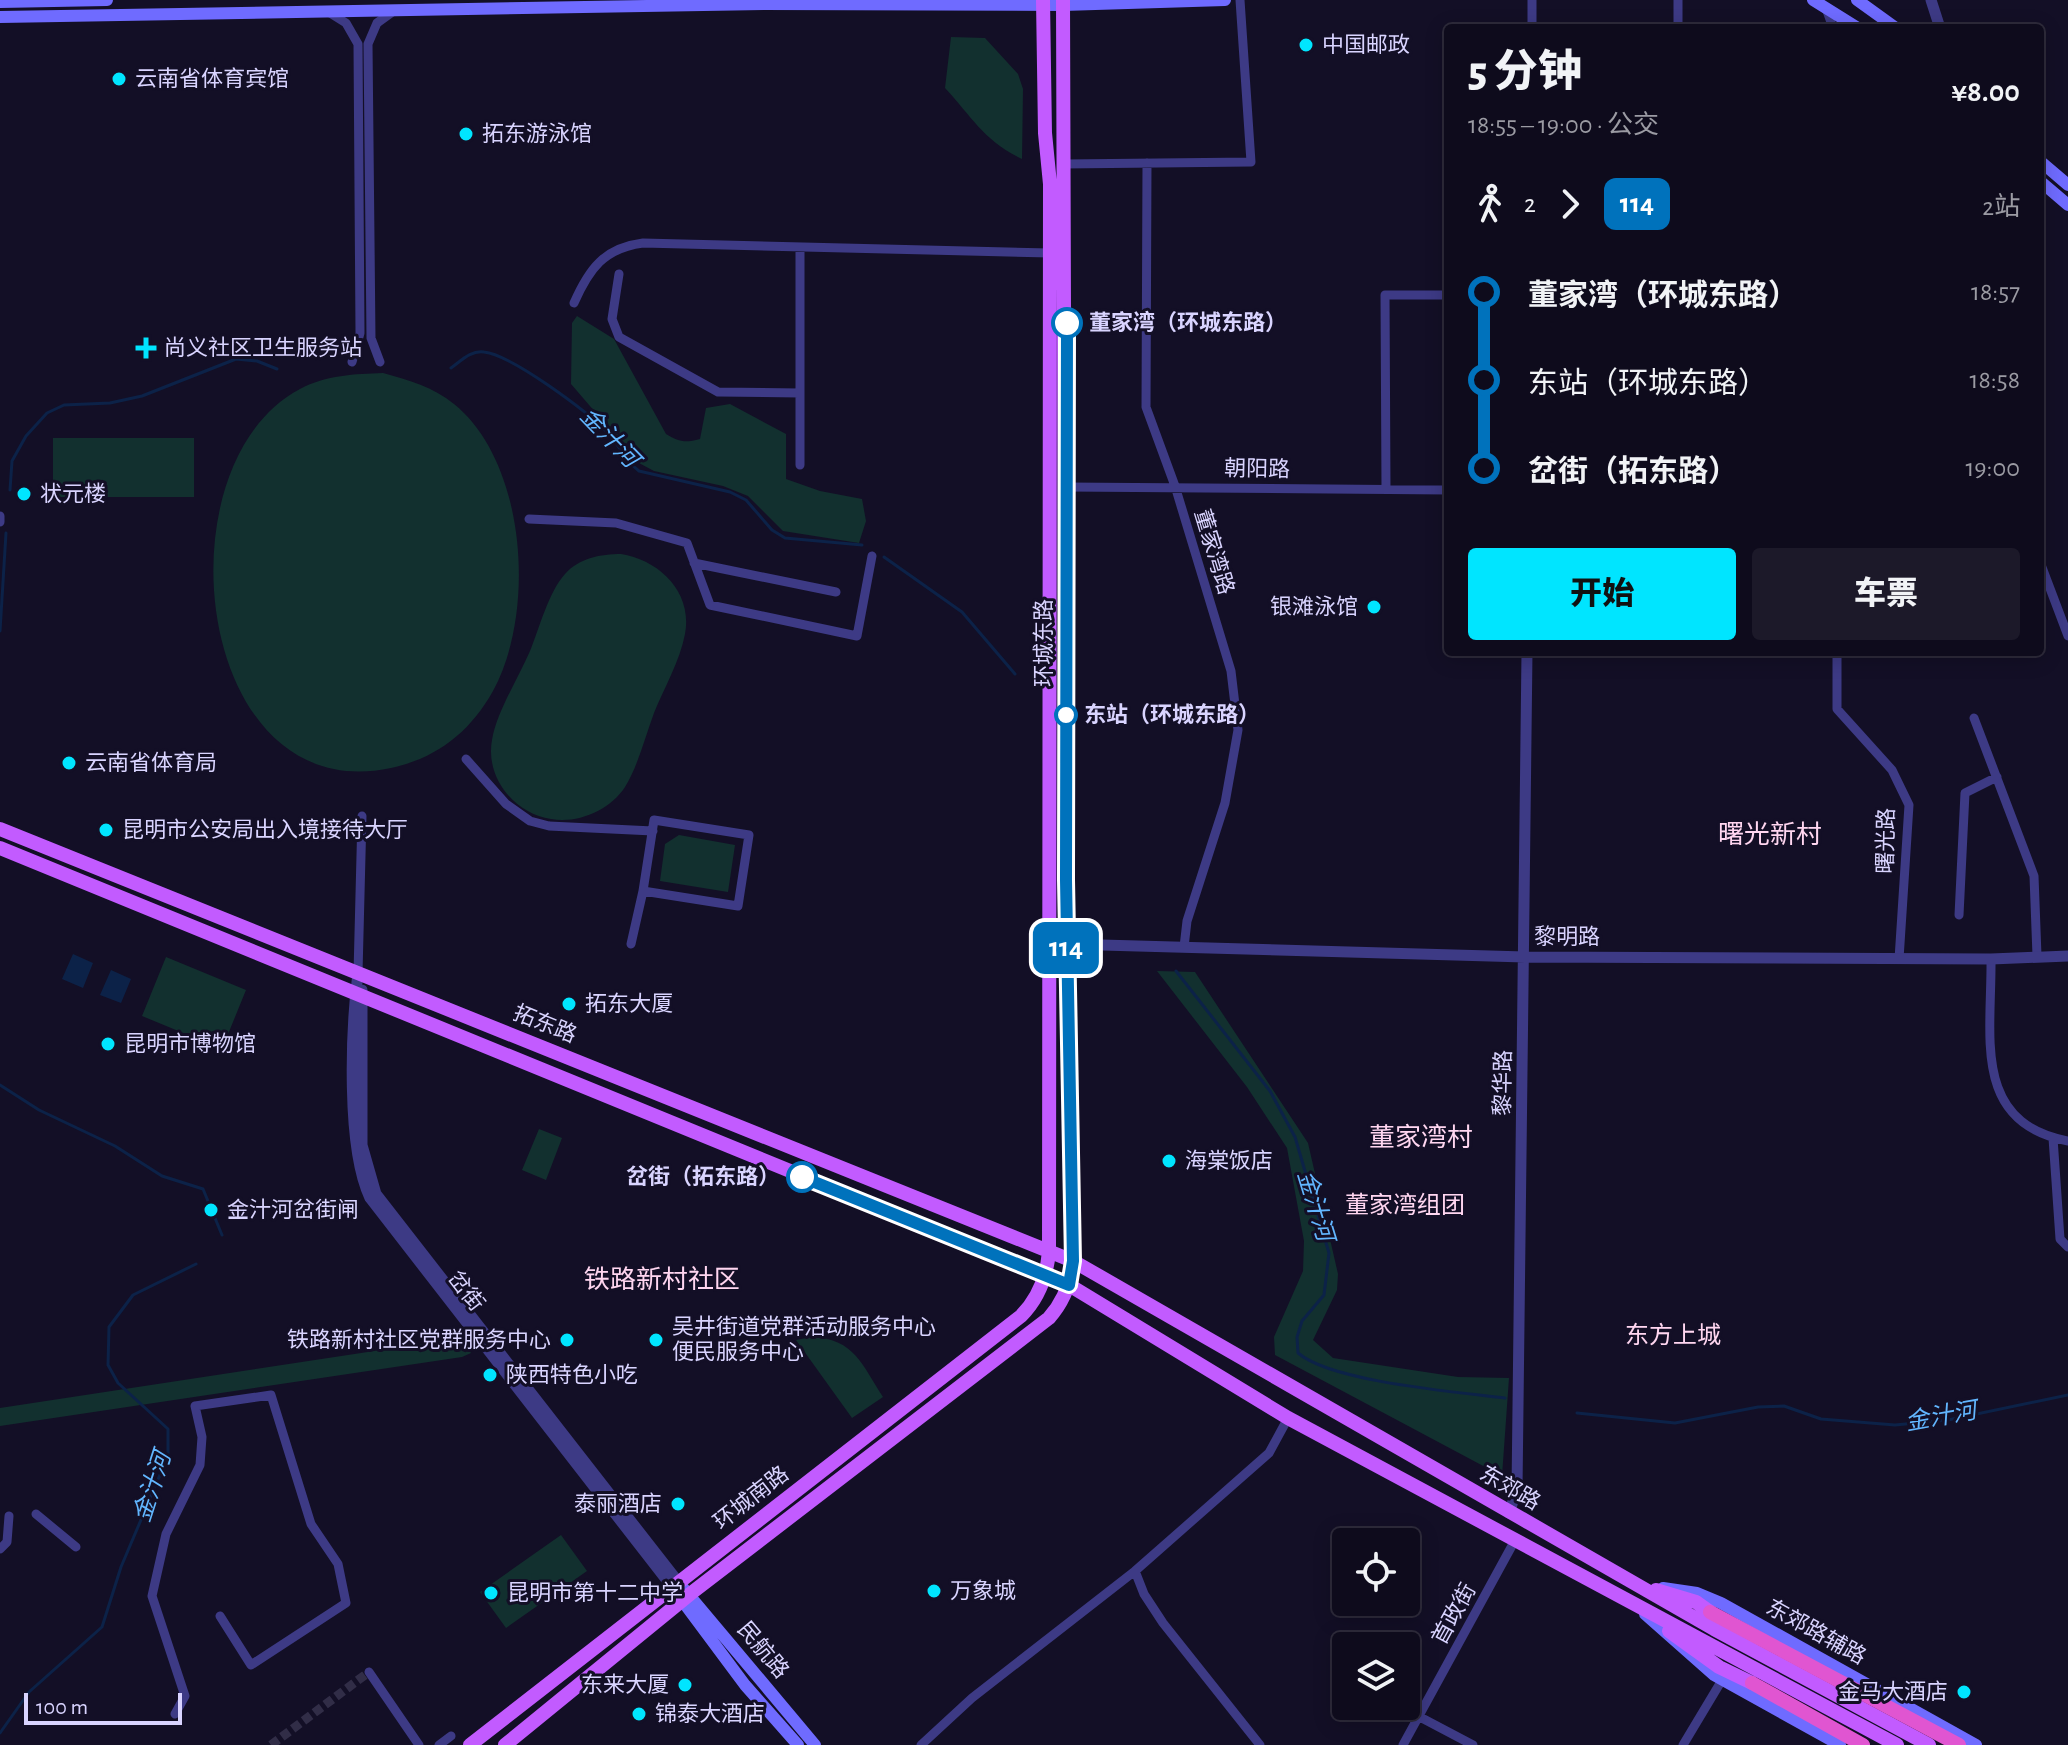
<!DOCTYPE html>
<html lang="zh">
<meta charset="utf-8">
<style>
:root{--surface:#0e0b1c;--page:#1c1929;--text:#f1f3f6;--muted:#9b9ba3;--line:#2e2b3b;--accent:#00e5ff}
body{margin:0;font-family:"Alegreya Sans","Noto Sans SC",sans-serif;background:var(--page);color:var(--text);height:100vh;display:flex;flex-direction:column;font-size:30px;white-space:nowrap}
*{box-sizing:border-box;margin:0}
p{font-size:26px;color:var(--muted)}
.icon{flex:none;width:44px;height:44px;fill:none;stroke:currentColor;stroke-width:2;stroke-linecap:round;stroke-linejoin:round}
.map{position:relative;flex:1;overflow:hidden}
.side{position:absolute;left:1444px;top:24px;width:600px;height:632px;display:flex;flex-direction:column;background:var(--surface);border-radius:8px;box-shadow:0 4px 20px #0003,0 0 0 2px var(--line)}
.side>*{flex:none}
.badge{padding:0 16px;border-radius:12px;font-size:28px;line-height:52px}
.buttons{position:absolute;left:1332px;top:1528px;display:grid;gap:16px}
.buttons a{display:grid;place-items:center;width:88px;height:88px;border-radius:8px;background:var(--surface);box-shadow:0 4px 20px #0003,0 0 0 2px var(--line);font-size:40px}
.scale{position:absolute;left:24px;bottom:20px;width:158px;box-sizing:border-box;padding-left:8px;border:4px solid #d9d4ff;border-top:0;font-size:22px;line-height:28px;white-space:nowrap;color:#d9d4ff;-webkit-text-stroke:6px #130f26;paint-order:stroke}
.map>.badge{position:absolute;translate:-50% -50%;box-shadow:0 0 0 4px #fff}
.legs{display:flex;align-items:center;gap:12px;height:88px;padding:0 24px;font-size:26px}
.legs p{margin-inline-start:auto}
.head{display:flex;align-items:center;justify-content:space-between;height:136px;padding:0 24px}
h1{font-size:44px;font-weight:800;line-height:60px}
.primary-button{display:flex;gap:16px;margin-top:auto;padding:16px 24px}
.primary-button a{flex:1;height:92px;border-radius:8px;background:var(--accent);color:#111;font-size:32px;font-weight:800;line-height:92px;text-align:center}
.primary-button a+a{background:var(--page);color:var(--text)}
ul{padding:0 24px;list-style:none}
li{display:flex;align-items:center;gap:28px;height:88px;font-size:30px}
li i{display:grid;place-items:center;width:12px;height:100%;margin:0 10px;background:currentColor}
li i::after{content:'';width:20px;height:20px;margin:-10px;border:6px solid;border-radius:50%;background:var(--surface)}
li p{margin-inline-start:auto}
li:first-child i{background:linear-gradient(#0000 50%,currentColor 0)}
li:last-child i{background:linear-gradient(currentColor 50%,#0000 0)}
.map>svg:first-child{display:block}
.green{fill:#12302f}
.water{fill:#0c2248}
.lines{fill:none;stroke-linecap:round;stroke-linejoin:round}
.stream{stroke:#0c2248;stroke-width:3}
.minor-tunnel{stroke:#312d47;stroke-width:9;stroke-dasharray:9 4.5;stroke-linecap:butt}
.minor{stroke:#3d3a85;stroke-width:9}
.tertiary{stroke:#3d3a85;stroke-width:11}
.secondary{stroke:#6f6bff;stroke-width:12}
.primary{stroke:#c25bff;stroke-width:14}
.trunk{stroke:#e055d1;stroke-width:14}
.line-1-casing{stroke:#fff;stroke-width:18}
.line-1{stroke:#0072bc;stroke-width:12}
.poi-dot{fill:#00e5ff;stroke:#130f26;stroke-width:3}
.stop-1-dot{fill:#fff;stroke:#0072bc;stroke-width:4}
.labels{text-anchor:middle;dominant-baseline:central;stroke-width:6;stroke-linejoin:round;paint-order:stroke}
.poi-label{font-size:22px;fill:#d9d4ff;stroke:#130f26;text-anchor:start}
.stop-label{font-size:22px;font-weight:bold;fill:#d9d4ff;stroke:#130f26;text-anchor:start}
.street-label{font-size:22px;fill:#d9d4ff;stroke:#130f26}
.water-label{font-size:24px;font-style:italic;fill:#62b6ff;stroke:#130f26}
.neighbourhood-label{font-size:24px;fill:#ffd6f0;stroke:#130f26}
.quarter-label{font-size:26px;fill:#ffd6f0;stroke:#130f26}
</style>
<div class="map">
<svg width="2068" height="1745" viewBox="0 0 2068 1745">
<rect width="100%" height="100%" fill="#130f26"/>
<path class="green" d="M951,37L985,38L1018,74L1023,89L1022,159C983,140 973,118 945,88Z
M577,316L614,339L666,434C679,442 685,443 700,439L706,408L730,404L786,434V479L820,491L862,499L866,521L859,543L783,531L748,496L723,486L654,471L639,463L571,384L572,323Z
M383,373C409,380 433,387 454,404C527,463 536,613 493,691C470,732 437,758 391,768C195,810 156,465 300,389C326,375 355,374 383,373Z
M53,438H194V497H53Z
M621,554C659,560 693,592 685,634C680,661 664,688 654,713C645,737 638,766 625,787C610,810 578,824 551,819C515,814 485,778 492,740C497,711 518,679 530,651C540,627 548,593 565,574C579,558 601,554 621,554Z
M679,835L735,845L728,892L660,881L665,844Z
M166,957L246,990L222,1049L142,1016Z
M1157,971L1195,972L1308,1143L1338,1274L1337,1290L1313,1340L1333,1358L1458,1377L1509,1378L1502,1476L1275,1355L1274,1337L1303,1271L1304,1241L1287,1148L1247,1087Z
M539,1129L562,1138L546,1180L522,1170Z
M812,1337C855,1339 862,1365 883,1397L852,1418L796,1340Z
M460,1338L471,1353L462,1357L0,1426V1408Z
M561,1535L587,1571L506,1628L480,1592Z"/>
<path class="water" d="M73,954L93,963L83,988L62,979Z
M111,970L131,979L121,1003L100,995Z"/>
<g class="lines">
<path class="stream" d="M451,368C461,361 471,350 484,352C512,355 588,412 608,433C620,446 625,461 639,471L730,492L746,500L772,530L785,538L862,545
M10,490L12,461L26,436L47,413L64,405L110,403L142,396L236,359L257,361L277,369
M884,557L962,612L1015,674
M0,631L6,533
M1176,971L1270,1091L1295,1137L1329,1253L1324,1295L1302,1321L1297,1337L1298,1353C1332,1382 1457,1392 1505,1398
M0,1085L39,1110L115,1146L162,1176L203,1189L222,1235
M1577,1413L1675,1423L1758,1407L1784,1406L1821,1419L1895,1425L1948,1420L2068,1395
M0,1733L29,1692L102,1627L121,1567L168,1456V1429L118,1383L108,1365L109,1327L133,1295L196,1264"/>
<path class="minor-tunnel" d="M271,1745L369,1672"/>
<path class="minor" d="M1532,0V28
M1678,0V28
M1826,8L1833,28
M330,13L346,23L358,44L360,333L352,362
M1147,163L1146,407L1175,486L1231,671L1238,730L1225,803L1187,921L1184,947
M1064,164L1251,162L1240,0
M619,274L612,319L619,337L718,392L800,393
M574,303C589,269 604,248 643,243L1050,253
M380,362L371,338L368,44L377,23L395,10
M800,465V247
M1066,487L1448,490
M1386,489L1385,295H1448
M0,516V522
M529,519L616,523L687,543L710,605L857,636L872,556
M2040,562L2068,636
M694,563L836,592
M1837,652V709L1892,770L1909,805L1899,959
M1974,718L2034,876L2037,956
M466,759L506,804L530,821L549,826L653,831
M654,820L749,835L738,906L643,891Z
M1959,915L1965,793L1997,777
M631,944L643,891
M1991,959C1992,1035 1971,1123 2068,1141
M358,973L362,816
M2053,1138L2060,1239L2068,1247
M36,1514L76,1547
M0,1549L7,1542L9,1516
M369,1672L419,1745
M175,1714L185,1696L152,1596L166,1534L200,1465L202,1437L195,1406L271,1395L311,1524L338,1564L346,1603L251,1665L220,1616
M1418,1716L1473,1745
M439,1745L451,1736
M921,1745L972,1698L1135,1571
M1260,1745L1163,1623L1144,1594L1135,1571L1269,1453L1288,1418
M1403,1745L1514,1542
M1683,1745L1722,1680"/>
<path class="tertiary" d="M1931,0L1940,28
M1066,944L1525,957L1991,959L2068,956
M358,973C351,1029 346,1148 370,1198L672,1587
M362,990V1145L376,1194L679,1583
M1509,1513L1517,1490L1527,652"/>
<path class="secondary" d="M1813,0L1858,28
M1857,0L1896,28
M0,2L107,0
M0,17L764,4L1063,5L1225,0
M2040,161L2068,185
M2040,181L2068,205
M679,1583L815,1745
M672,1587L745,1685L798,1745
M1663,1588L1697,1593L1721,1603L1976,1745
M1645,1614L1714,1675L1840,1745"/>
<path class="primary" d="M0,829L1073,1261L1714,1629L1929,1745
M0,848L1069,1285L1288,1418L1897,1745
M1656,1590L1696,1602L1710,1612
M1669,1631L1719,1667L1752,1683
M470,1745L1021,1316C1038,1299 1047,1275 1049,1251L1050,184L1045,133L1043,0
M505,1745L690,1594L1049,1318C1064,1301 1071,1283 1073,1261L1066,944L1063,0"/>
<path class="trunk" d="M1710,1612L1959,1745
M1752,1683L1863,1745"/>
</g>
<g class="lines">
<defs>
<path id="line-1" d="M802,1177L1069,1285L1073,1261L1066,880L1067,323"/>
</defs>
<use href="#line-1" class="line-1-casing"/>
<use href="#line-1" class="line-1"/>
</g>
<g class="poi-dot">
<circle cx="1306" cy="45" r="8"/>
<circle cx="119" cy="79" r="8"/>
<circle cx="466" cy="134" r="8"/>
<path d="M142 336h8v8h8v8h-8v8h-8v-8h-8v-8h8z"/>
<circle cx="24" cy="494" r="8"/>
<circle cx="1374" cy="607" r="8"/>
<circle cx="69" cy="763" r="8"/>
<circle cx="106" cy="830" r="8"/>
<circle cx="569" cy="1004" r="8"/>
<circle cx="108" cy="1044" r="8"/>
<circle cx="1169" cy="1161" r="8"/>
<circle cx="211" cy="1210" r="8"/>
<circle cx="567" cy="1340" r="8"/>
<circle cx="656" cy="1340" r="8"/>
<circle cx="490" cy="1375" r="8"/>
<circle cx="678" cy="1504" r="8"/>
<circle cx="934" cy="1591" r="8"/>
<circle cx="491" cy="1593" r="8"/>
<circle cx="685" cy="1685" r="8"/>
<circle cx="1964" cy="1692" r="8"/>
<circle cx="639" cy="1714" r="8"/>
</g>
<g class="stop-1-dot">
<circle cx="1067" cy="323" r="14"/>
<circle cx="1066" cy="715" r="10"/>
<circle cx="802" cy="1177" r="14"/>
</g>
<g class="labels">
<g class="poi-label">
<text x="1322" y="45">中国邮政</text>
<text x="135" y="79">云南省体育宾馆</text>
<text x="482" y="134">拓东游泳馆</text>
<text x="164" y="348">尚义社区卫生服务站</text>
<text x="40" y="494">状元楼</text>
<text x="1358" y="607" text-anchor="end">银滩泳馆</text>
<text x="85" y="763">云南省体育局</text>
<text x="122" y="830">昆明市公安局出入境接待大厅</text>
<text x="585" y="1004">拓东大厦</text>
<text x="124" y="1044">昆明市博物馆</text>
<text x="1185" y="1161">海棠饭店</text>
<text x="227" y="1210">金汁河岔街闸</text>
<text x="672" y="1327">吴井街道党群活动服务中心<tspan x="672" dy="25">便民服务中心</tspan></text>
<text x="551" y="1340" text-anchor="end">铁路新村社区党群服务中心</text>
<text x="506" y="1375">陕西特色小吃</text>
<text x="662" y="1504" text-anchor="end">泰丽酒店</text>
<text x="950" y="1591">万象城</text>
<text x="507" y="1593">昆明市第十二中学</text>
<text x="669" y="1685" text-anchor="end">东来大厦</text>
<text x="1948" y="1692" text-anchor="end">金马大酒店</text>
<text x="655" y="1714">锦泰大酒店</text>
</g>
<g class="stop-label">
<text x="1089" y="323">董家湾（环城东路）</text>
<text x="1084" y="715">东站（环城东路）</text>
<text x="780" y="1177" text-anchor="end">岔街（拓东路）</text>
</g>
<g class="street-label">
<text transform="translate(1257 469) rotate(1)">朝阳路</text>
<text transform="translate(1214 552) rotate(73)">董家湾路</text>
<text transform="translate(1044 643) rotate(-90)">环城东路</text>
<text transform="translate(1886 841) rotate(-89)">曙光路</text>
<text x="1567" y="937">黎明路</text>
<text transform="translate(545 1024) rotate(22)">拓东路</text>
<text transform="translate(1503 1083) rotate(-89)">黎华路</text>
<text transform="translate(466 1291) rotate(52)">岔街</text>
<text transform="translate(1510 1488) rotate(30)">东郊路</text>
<text transform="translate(751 1498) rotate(-38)">环城南路</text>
<text transform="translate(1454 1614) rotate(-61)">首政街</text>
<text transform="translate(1816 1632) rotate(29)">东郊路辅路</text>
<text transform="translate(763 1650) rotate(50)">民航路</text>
</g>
<g class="water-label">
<text transform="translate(609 438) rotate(46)">金汁河</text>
<text transform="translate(1315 1206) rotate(73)">金汁河</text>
<text transform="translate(1941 1417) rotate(-10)">金汁河</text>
<text transform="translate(153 1487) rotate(-72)">金汁河</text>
</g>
<g class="neighbourhood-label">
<text x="1405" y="1206">董家湾组团</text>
<text x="1673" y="1336">东方上城</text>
</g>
<g class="quarter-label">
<text x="1770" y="835">曙光新村</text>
<text x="1421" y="1138">董家湾村</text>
<text x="662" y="1280">铁路新村社区</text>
</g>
</g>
</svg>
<div class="buttons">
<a><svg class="icon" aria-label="locate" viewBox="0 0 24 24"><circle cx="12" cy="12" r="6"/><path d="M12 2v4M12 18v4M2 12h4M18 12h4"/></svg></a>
<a><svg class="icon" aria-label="layers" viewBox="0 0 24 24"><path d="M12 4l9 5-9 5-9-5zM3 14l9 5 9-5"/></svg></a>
</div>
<div class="scale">100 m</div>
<b class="badge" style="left:1066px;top:948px;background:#0072bc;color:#fff">114</b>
<section class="side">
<div class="head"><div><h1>5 分钟</h1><p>18:55 – 19:00 · 公交</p></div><b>¥8.00</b></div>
<div class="legs"><svg class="icon" aria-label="walk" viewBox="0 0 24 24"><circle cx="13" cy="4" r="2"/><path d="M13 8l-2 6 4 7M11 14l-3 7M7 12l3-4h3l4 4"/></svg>2<svg class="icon" aria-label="forward" viewBox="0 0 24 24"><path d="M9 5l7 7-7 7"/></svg><b class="badge" style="background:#0072bc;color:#fff">114</b><p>2站</p></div>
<ul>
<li><i style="color:#0072bc"></i><b>董家湾（环城东路）</b><p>18:57</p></li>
<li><i style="color:#0072bc"></i><span>东站（环城东路）</span><p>18:58</p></li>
<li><i style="color:#0072bc"></i><b>岔街（拓东路）</b><p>19:00</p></li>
</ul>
<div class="primary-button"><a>开始</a><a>车票</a></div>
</section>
</div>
